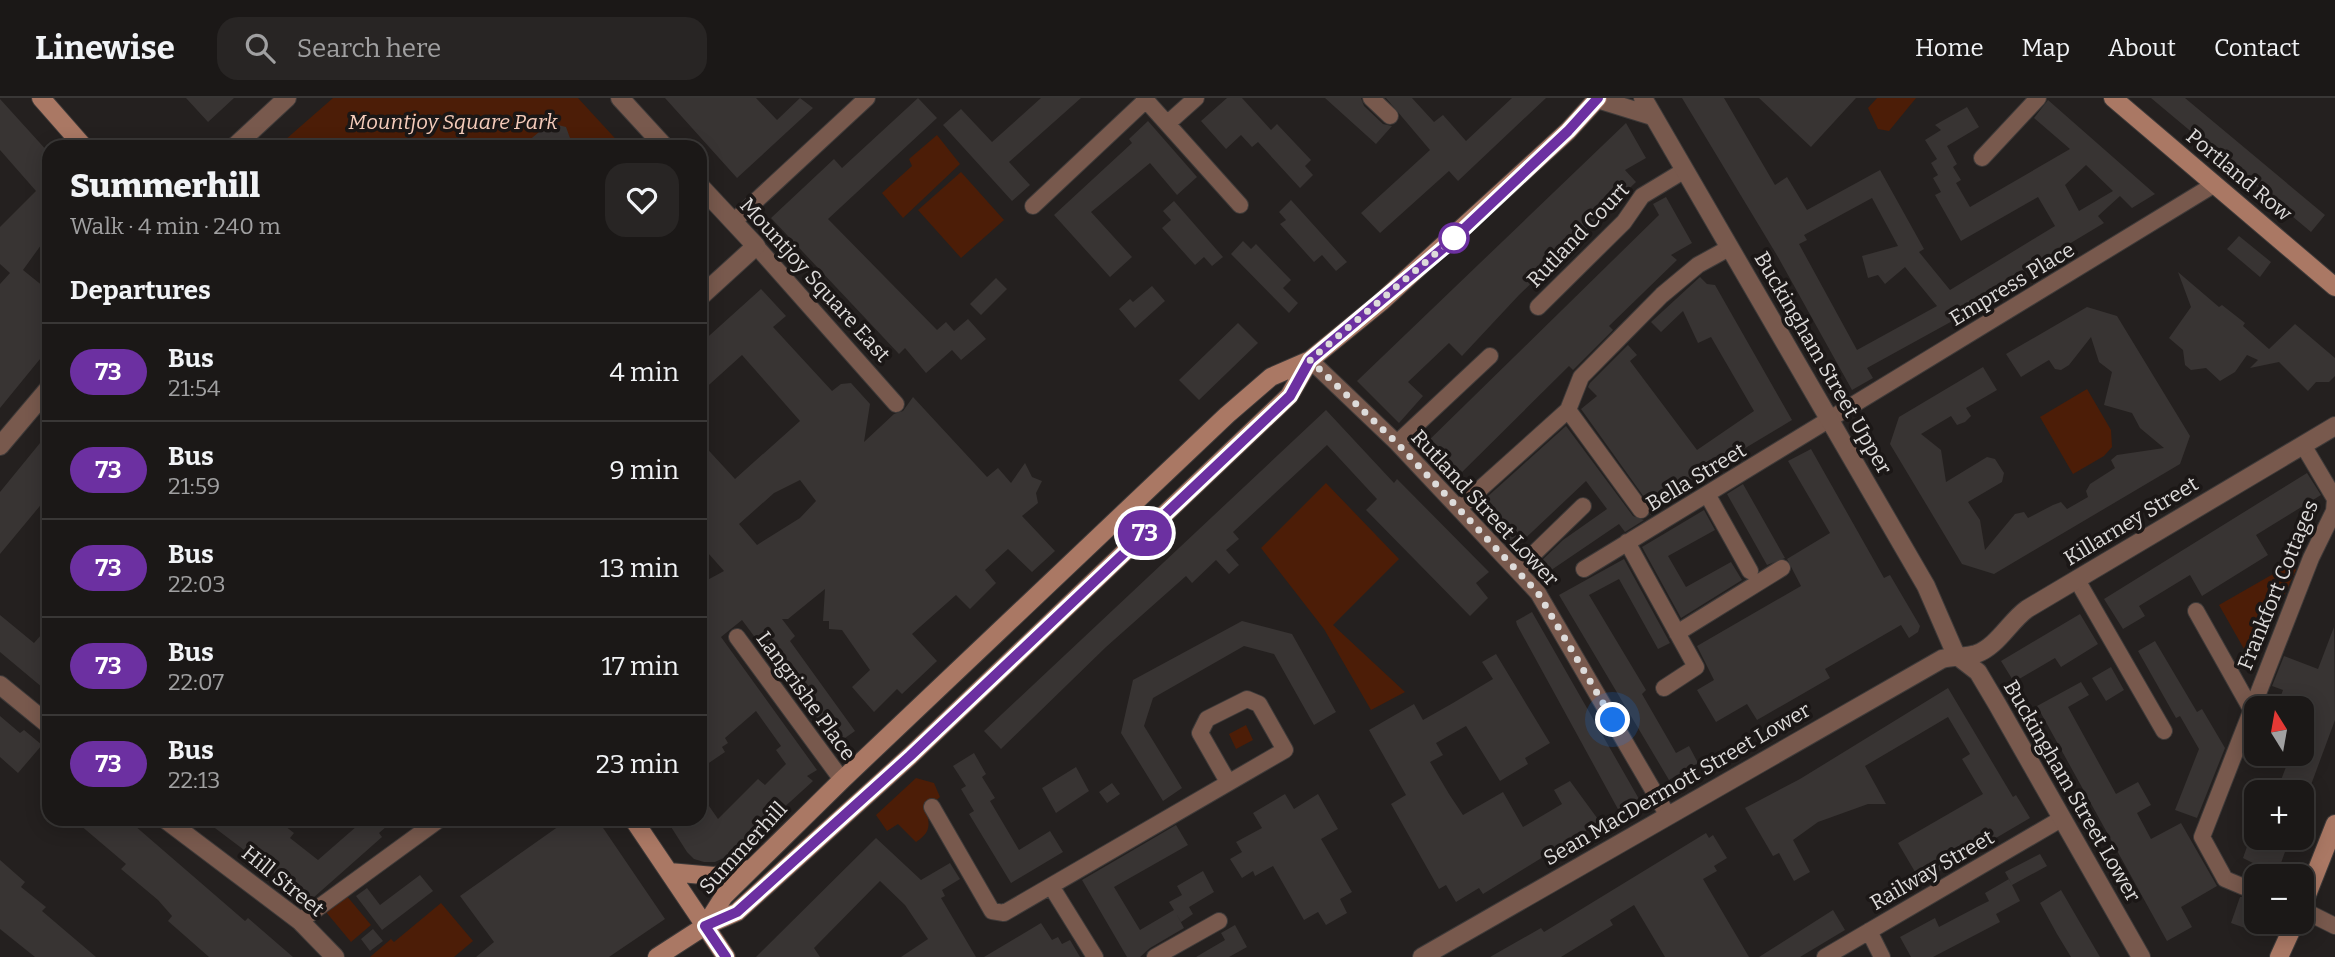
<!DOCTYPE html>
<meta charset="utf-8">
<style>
:root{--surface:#1b1817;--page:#282524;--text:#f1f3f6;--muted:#a0a0a1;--line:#393736}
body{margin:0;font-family:Bitter,serif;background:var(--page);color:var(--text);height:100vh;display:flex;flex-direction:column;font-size:26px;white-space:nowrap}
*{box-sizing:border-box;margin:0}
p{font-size:23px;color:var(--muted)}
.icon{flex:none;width:38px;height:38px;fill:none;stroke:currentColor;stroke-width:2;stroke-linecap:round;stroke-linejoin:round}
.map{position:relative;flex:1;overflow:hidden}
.sheet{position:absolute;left:42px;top:42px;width:665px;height:686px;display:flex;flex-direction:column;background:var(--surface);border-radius:21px;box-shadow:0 4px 18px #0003,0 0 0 2px var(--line)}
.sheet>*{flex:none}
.badge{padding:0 14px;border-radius:23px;font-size:24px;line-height:46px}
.needle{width:46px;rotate:349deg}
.tools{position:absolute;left:2244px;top:598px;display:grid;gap:14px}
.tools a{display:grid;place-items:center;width:70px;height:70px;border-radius:14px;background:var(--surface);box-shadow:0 4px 18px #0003,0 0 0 2px var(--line);font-size:35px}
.you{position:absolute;width:35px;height:35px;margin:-18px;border:5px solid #fff;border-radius:50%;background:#1a73e8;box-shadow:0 0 0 10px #1a73e833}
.map>.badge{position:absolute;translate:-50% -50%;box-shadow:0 0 0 4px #fff}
h2{padding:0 28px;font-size:26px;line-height:63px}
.round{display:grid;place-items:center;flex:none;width:74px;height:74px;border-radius:21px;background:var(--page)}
.overview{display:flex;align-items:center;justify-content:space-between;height:119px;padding:0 28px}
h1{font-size:33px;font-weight:800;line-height:52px}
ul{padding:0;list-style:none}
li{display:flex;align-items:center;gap:21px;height:98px;padding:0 28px;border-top:2px solid var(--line)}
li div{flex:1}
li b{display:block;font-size:26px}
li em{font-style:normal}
li .badge{min-width:77px;font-weight:700;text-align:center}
header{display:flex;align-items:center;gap:42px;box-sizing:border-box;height:98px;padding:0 35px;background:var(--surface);border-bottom:2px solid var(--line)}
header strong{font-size:33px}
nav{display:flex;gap:38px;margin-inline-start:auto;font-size:24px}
.search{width:490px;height:63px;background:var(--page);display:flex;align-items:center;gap:18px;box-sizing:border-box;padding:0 24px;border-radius:21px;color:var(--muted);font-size:26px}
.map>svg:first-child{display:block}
.green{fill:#4c1d07}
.building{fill:#383433;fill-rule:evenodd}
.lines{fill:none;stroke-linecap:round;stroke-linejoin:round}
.minor-casing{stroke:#3e3a39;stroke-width:18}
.tertiary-casing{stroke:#3e3a39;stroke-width:20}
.secondary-casing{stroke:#3e3a39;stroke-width:20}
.minor{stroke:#78594d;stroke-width:16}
.tertiary{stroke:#78594d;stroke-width:18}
.secondary{stroke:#aa7864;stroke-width:18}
.line-casing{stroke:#fff;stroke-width:16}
.line{stroke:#6c30a1;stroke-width:10}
.walk{stroke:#dddbda;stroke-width:7;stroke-dasharray:0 12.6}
.stop-dot{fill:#fff;stroke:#6c30a1;stroke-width:3.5}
.labels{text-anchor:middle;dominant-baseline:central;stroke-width:7;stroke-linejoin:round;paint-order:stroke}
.park-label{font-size:21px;font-style:italic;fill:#f5ccbb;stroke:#1b1716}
.street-label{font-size:21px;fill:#dddbda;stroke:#1b1716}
</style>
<header>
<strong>Linewise</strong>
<div class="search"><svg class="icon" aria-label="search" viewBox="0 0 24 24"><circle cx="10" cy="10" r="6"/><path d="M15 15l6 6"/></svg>Search here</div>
<nav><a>Home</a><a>Map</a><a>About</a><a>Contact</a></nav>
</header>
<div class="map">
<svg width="2335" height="859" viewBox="0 0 2335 859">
<rect width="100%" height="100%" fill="#24201f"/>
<path class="green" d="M333,0H578L623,49H277Z
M1877,0H1916L1889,33L1878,31L1868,10Z
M937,37L960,66L903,120L882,95L912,68L909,61Z
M961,74L1004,122L961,160L918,112Z
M2087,291L2111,332L2112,349L2104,358L2073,376L2040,319Z
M1326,385L1399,461L1333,527L1405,594L1371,612L1324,531L1261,450Z
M2294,464L2296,472L2252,565L2219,507Z
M1246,627L1253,642L1236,651L1229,636Z
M916,680L934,685L940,699L926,711C930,727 931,734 916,744L898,726L887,733L876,717Z
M346,797L371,827L351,844L326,814Z
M441,805L473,843L454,859H370L391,841L394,844Z"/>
<path class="building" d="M186,0H234L208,24Z
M665,0H756L777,22L800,0L813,10L737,80Z
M918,0L937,20L828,121L937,232L946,224L954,233L968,221L986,241L961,262L952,252L926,275L905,250L899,256L771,120L834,61L842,70Z
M1041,0H1081L1009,64L1030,87L1012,103L943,27L961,11L992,44Z
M1227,0H1242L1271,32L1277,26L1311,62L1305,68L1313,77L1300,90L1258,44L1252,49L1241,37L1226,51L1201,23Z
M1325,0H1361L1364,8L1383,26L1392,28L1376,46Z
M1386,0H1412L1434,24L1443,17L1466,43L1512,0H1546L1458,83L1449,73L1380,135L1361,115L1430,52Z
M1682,0H1724L1775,87L1787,79L1807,112L1880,72L1924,151L1919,154L1950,192L2055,128L2038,99L1961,143L1935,97L1941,94L1933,80L1938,77L1931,65L1937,61L1925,42L1941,32L1935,27L1967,9L1979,29L1947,48L1957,66L1953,69L1961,82L1956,85L1970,109L2070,51L2034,20L2048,2L2155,96L2132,110L2120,98L2098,118L2104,125L1964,209L1967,212L1956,221L1867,270L1873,280L1852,292L1778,159ZM2086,67L2113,93L2079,113L2065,87ZM1872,100L1898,148L1862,158L1868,180L1878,177L1885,186L1905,169L1937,208L1857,252L1799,146L1807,142L1804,137Z
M1759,0H1856L1811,49Z
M2151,0H2185L2325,117L2311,134Z
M0,1L49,55V136L23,172L49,193V250L0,310V186L10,175L0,166V129L36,93L0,52Z
M1148,23L1197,79L1177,97L1150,65L1091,114L1132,159L1110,179L1054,117L1132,45L1129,41Z
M550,25L566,29L570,40L568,49H521Z
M1626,25L1646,60L1625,72L1636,84L1519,197L1462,258L1449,245L1408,284L1423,298L1399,325L1357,283Z
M1666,99L1692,145L1671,157L1677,162L1609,228L1613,232L1573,272L1569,268L1454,382L1422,349L1659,117L1653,106Z
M1291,102L1347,164L1336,173L1322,157L1314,164L1280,126L1286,122L1279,114Z
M1174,103L1223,159L1212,168L1204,159L1195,167L1162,130L1171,122L1163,113Z
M2239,138L2271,164L2260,179L2227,151Z
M1243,143L1251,151L1256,146L1291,182L1283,190L1298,205L1289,215L1231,156Z
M2178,174L2219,209L2222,207L2245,225L2243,228L2269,251L2295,226L2335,260V278L2329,284H2316L2308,293L2279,264L2250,270L2258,262L2247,257L2235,274L2220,283L2206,270L2191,272L2185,267L2183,252L2169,240L2191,209Z
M1700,179L1707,186L1715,187L1792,322L1712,370L1714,373L1696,387L1691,381L1666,400L1669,403L1650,417L1649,406L1581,311L1597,298L1588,289L1590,285L1628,247L1637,257L1630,263L1697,352L1754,313L1711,239L1698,245L1683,213L1661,234L1651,224Z
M996,180L1007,191L981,217L970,206Z
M1152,188L1165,203L1135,230L1119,211L1130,201L1133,204Z
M761,191L786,218L773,229L832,293L841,286L851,285L870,306L864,344L894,316L903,313L913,299L987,379L998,370L1011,385L1025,365L1032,379L1042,383L1036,395L1038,405L1022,418L1055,453L1032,474L1008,451L985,472L996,485L970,511L956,497L912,536L937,563L902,596L897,591L874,614L852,589L870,572L842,532L829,531V523H823L825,491L788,521H782L795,538L790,543L855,633L835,647L742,522L721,539L817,672L807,678L813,683L734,755L715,764H704L694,761L687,754L666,721H700V695L718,721L758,681L765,687L786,666L776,652L781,648L756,613L725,640L728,645L722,649L725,654L700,671V624L709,616L700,604V486L724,473L700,446V343L735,381L800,323L742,257L700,295V246ZM800,382L816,403L800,420L757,447L739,426L774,395Z
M2087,209L2117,218L2190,338L2180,366L1994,476L1962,466L1890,346L1899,319L1983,269L1997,292L1966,310L1971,318L1965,324L1957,327L1951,318L1921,336L1941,352L1946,384L1987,359L1995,361L2004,375L2002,384L1968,404L1980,422L1985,452L2015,416L2024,414L2028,420L2053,407L2061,404L2067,411L2088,399L2086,393L2090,386L2115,370L2111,362L2117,357L2164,350L2140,330L2132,315L2104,307L2112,274L2099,264L2091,239L2069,267L2061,272L2055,271L2049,262L2021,279L2006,256Z
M1238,225L1258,245L1199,302L1179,282Z
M1326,312L1394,385L1397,381L1489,474L1476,485L1488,500L1470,518L1366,412L1377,401L1327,347L1233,434L1239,441L1226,452L1239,467L1229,476L1216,462L1192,485L1186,478L1106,549L1001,651L984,633Z
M1566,328L1633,418L1644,422L1625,434L1619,426L1541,479L1534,470L1563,442L1607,411L1586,383L1514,451L1476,409Z
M49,334V397L0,456V394Z
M1811,351L1884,480L1890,477L1920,528L1918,534L1909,540L1901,527L1825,571L1830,580L1757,622L1747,606L1716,624L1697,592L1714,582L1697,548L1801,488L1787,461L1830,435L1788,363Z
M2307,375L2321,397L2256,437L2268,457L2202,498L2190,477L2139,508L2145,518L2123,531L2104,501Z
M1743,386L1785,460L1767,467L1727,396Z
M1704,412L1715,432L1668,458L1686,489L1731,464L1742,482L1681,520L1642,449Z
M1624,461L1670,545L1658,551L1619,481L1589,497L1646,592L1642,596L1676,655L1689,648L1698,665L1669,682L1559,497Z
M1532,514L1639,701L1619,713L1517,527L1516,523Z
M2080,516L2098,546L2061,569L2055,560L2014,584L2001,563Z
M0,517L34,545L49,528V595L0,554Z
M1242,523L1292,536L1336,614L1314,627L1274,556L1244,548L1153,600L1144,628L1182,690L1163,703L1121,635L1133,582Z
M2334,529L2335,622L2308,695H2276L2291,656H2301V611H2276L2283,592L2272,588L2284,558L2318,571Z
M2155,543L2197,614L2202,611L2225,650L2197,720L2175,712L2199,651L2180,618L2176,620L2138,553Z
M1496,556L1550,645L1525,660L1528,666L1500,683L1466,628L1436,645L1443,657L1430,664L1449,696L1463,717L1503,694L1523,729L1562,706L1554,692L1570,683L1600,724L1483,796L1479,790L1456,804L1446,787L1439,791L1391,706L1406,697L1369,632L1414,606L1423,622L1453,605L1493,581L1482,564Z
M2111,569L2124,592L2106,603L2092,580Z
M2081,584L2089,597L2068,609L2116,696L2138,684L2151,707L2137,715L2151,741L2181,725L2217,788L2181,809L2192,829L2167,843L2037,608Z
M1948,590L2013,699L2016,697L2030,720L1921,784L1898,745L1983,696L1962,661L1970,656L1948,619L1865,668L1886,706H1868L1818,724L1793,742L1810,774L1794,783L1779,755L1773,758L1745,710L1800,681Z
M0,618L20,635L24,632L42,647L18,675L0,659Z
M974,655L986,676L982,679L995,700L990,703L1019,752L1050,733L1063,754L1011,785L969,716L974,713L961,691L966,688L953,668Z
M1076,669L1089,693L1056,715L1042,690Z
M1112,685L1120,696L1107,705L1099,694Z
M1285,696L1294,711L1318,696L1338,731L1321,741L1352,794L1340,801L1347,815L1326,827L1318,814L1304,822L1273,768L1255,778L1253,773L1242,780L1230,761L1242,754L1236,744L1262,730L1253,715Z
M73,721H127L245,823L248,820L293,859H209L168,823L172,818L158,802L121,771L126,766Z
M203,721H276L294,735L290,740L318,762L365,721H395L379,735L382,739L313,800L310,798L304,803L289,786Z
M569,721H597L665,821L609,859H476L494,844L460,798Z
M1176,727L1188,747L1114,789L1140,832L1174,812L1169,804L1182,797L1177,788L1203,773L1214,794L1189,809L1193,816L1181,824L1176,815L1184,830L1150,850L1140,859H1127L1082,782Z
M1706,735L1709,740L1713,737L1727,760L1714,768L1717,773L1703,781L1749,859H1665L1634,807L1610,822L1613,827L1561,859H1490L1541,830L1544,834Z
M876,740L921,782L950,765L960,781L942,792L945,798L941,800L976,859H901L928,841L905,807L880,783L814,850L820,859H756Z
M2250,740H2290L2276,779H2256V834L2231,825L2240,799L2250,798L2254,792L2253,783L2248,779L2253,765L2243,760Z
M2040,756L2047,768L2012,787L2005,774Z
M0,762L25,784L21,789L46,809L42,813L96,859H35L0,831Z
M420,777L433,793L382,832L356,798L367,790L380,807Z
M2009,781L2020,803L1996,816L2000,824L1933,859H1911L1900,839L1935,820L1939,829L1977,809L1989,803L1985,795Z
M2061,792L2079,823L2100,859H2071L2057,836L2040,805Z
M1833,812L1845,832L1800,859H1759Z
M1041,825L1052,842L1058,839L1062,846L1070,842L1080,859H984Z
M1235,827L1247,849L1229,859H1196L1225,842L1221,835Z
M373,831L383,843L370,853L361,841Z"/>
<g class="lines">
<defs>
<path id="minor" d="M1144,0L1240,107
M1371,0L1390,18
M1168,25L1196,0
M1982,60L2038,0
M1033,108L1146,2
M733,124L867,0
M756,148L896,306
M1538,209L1624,124L1642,98L1685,72
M1310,262L1397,345L1538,495L1667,716
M1568,312L1641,412
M1397,345L1490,258
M1707,396L1750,473
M1459,410L1568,312L1581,279L1662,197L1698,167L1729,150
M1627,444L1696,569L1664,590
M1584,471L2215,86
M1517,472L1583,408
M2077,482L2164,633
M2196,513L2251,611
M1677,535L1782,470
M737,539L842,682
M932,709L992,813L1004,815L1285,652L1259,606L1247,601L1207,621L1200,635L1228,684
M1051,788L1095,859
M2244,789L2225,781L2202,739L2311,460L2334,413L2335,401L2303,347
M2301,811L2335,828
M300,823L440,721
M1869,833L1882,859
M1155,859L1219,823
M1825,859L2061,721"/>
<path id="tertiary" d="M620,0L665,49
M1643,0L1926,488L1956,557L1978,574L1997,606L2141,859
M1597,1L1652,18
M234,49L287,0
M700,88L756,148L700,199
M0,348L49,290
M0,587L49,627
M165,721L300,823L335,859
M1422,859L1942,561C1953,558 1966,559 1976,556C1997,549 2010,523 2027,511L2335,328"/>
<path id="secondary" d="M41,0L84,49
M2113,0L2335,189
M633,721L726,859
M669,774L714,778L749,771
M2301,812L2335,726
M705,828L724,798L842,682L1227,317L1271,279L1310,262L1381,204L1568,33L1598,0
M657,859L705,828L737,814L910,658L1289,298L1310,262
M2279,859L2295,824"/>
</defs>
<use href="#minor" class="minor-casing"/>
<use href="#tertiary" class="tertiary-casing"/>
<use href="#secondary" class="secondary-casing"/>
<use href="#minor" class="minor"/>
<use href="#tertiary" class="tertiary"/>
<use href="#secondary" class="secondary"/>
</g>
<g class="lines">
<defs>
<path id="line" d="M726,859L705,828L737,814L910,658L1290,298L1310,262L1447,147L1568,33L1598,0"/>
</defs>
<use href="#line" class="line-casing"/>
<use href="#line" class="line"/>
<path class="walk" d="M1454,140L1310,262L1397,345L1538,495L1613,622"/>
</g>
<circle class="stop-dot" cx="1454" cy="140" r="14"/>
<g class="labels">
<g class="park-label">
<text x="453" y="24">Mountjoy Square Park</text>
</g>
<g class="street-label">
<text transform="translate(2239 77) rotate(40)">Portland Row</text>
<text transform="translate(1578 137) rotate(-46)">Rutland Court</text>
<text transform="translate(815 182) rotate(48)">Mountjoy Square East</text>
<text transform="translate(2012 186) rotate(-31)">Empress Place</text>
<text transform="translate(1823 265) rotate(60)">Buckingham Street Upper</text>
<text transform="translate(1696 379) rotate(-31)">Bella Street</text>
<text transform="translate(1485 410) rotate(47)">Rutland Street Lower</text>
<text transform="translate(2131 423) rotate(-31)">Killarney Street</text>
<text transform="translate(2278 487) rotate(-68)">Frankfort Cottages</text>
<text transform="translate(806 598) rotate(54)">Langrishe Place</text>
<text transform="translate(1677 686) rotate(-30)">Sean MacDermott Street Lower</text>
<text transform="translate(2072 693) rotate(60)">Buckingham Street Lower</text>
<text transform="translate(743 750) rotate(-47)">Summerhill</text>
<text transform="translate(1932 772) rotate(-30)">Railway Street</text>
<text transform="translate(283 783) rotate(39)">Hill Street</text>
</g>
</g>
</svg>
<div class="tools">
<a><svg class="needle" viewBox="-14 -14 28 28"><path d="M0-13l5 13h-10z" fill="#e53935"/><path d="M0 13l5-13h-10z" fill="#a0a0a1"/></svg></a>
<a>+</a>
<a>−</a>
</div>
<div class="you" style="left:1613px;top:622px"></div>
<b class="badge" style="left:1145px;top:435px;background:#6c30a1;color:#fff">73</b>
<section class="sheet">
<div class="overview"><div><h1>Summerhill</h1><p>Walk · 4 min · 240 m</p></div><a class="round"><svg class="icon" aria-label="heart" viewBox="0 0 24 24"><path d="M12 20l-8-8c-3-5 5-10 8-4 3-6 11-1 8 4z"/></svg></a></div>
<h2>Departures</h2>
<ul>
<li><span class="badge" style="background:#6c30a1;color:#fff">73</span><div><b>Bus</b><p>21:54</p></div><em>4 min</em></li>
<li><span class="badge" style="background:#6c30a1;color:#fff">73</span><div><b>Bus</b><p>21:59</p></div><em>9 min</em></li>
<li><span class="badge" style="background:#6c30a1;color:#fff">73</span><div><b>Bus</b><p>22:03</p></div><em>13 min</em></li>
<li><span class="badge" style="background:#6c30a1;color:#fff">73</span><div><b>Bus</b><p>22:07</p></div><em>17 min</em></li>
<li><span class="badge" style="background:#6c30a1;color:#fff">73</span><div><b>Bus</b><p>22:13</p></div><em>23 min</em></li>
</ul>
</section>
</div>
